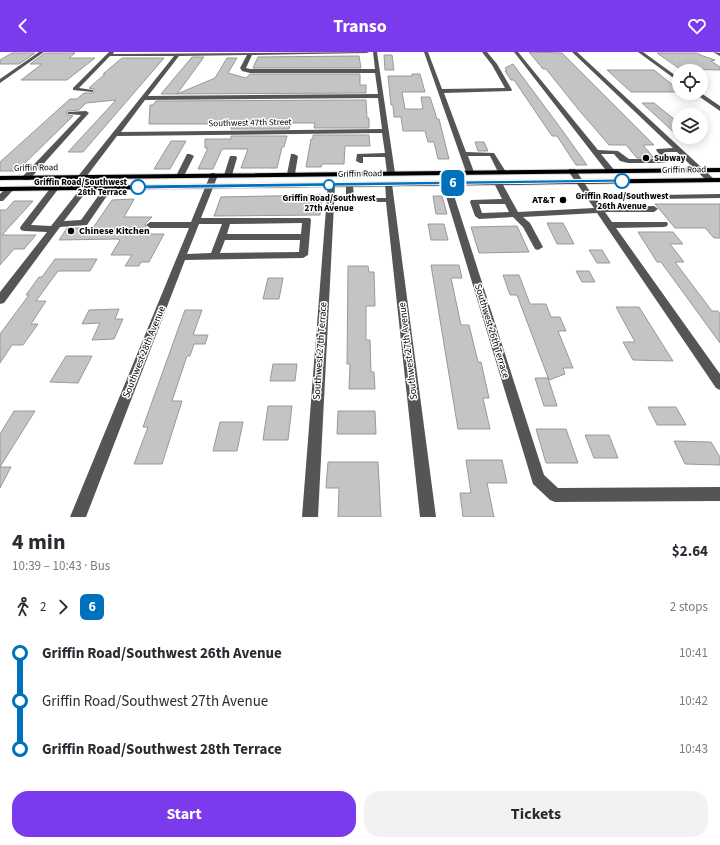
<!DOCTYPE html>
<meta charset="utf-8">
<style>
:root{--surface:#fff;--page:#f2f2f3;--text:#2b2b33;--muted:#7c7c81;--accent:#7c3aed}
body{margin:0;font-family:"Source Sans 3",sans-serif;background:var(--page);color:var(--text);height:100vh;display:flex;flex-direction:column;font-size:15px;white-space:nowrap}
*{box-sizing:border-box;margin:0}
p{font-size:13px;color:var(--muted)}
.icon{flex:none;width:22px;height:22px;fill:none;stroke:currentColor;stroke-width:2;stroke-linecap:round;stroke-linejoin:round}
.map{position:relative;height:465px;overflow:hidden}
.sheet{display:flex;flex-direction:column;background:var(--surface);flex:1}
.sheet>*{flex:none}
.badge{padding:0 8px;border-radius:6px;font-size:14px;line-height:26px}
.buttons{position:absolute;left:672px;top:12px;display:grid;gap:8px}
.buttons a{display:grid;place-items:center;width:36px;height:36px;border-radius:50%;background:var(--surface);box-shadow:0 2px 10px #0003;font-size:20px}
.map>.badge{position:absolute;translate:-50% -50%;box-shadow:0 0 0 2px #fff}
.legs{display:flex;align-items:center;gap:6px;height:44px;padding:0 12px;font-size:13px}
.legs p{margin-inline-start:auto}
.summary{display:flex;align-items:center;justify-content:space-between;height:68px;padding:0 12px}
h1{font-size:22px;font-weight:700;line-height:30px}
.button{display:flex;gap:8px;margin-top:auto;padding:8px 12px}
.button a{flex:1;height:46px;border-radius:16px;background:var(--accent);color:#fff;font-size:16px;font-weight:700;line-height:46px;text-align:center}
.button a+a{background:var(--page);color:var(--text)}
ul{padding:0 12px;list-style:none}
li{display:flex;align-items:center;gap:14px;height:48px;font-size:15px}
li i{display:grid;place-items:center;width:6px;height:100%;margin:0 5px;background:currentColor}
li i::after{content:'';width:10px;height:10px;margin:-5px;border:3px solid;border-radius:50%;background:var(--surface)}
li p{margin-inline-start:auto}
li:first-child i{background:linear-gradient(#0000 50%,currentColor 0)}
li:last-child i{background:linear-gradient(currentColor 50%,#0000 0)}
header{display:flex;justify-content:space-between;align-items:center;height:52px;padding:0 12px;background:var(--accent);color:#fff;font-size:18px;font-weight:700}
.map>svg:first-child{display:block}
.building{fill:#c4c4c4;stroke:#999}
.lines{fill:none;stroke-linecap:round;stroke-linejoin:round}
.major-casing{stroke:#dbdbdb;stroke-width:2}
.minor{fill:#555;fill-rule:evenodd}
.major{fill:#000;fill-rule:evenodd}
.line-1{fill:#0072bc;stroke:#fff}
.poi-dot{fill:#000;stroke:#fff;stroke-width:1.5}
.stop-1-dot{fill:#fff;stroke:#0072bc;stroke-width:2}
.labels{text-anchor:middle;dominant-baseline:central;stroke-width:3;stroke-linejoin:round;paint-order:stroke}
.far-street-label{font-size:9px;fill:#000;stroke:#fff}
.far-poi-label{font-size:9px;font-weight:bold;fill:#000;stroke:#fff;text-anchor:start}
.far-stop-label{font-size:9px;font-weight:bold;fill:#000;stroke:#fff}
.poi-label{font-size:10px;font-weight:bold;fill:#000;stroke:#fff;text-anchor:end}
.street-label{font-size:10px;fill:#000;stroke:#fff}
</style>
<header><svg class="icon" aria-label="back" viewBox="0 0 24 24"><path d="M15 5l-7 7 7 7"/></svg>Transo<svg class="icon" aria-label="heart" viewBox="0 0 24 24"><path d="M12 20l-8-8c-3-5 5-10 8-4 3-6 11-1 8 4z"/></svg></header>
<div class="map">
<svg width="720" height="465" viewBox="0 0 720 465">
<rect width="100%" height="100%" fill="#fff"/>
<path class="building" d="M529,0L562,1L654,93H643L654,106H637L626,93H609L578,57L546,17H543Z
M12,1H35L19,12H0V8Z
M45,1H75L69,6H95L67,28H21L42,12H30Z
M657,1H697L703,4L715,8L711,9L720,15V18L680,17Z
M384,3H392L394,18H385Z
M359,4L361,16H253L258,5Z
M192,5H204L177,42L215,26L227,6H237L228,21L246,26L250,22H360V33H366V41L161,42Z
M122,6H164L83,100H68L116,48L86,51L79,58L67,59V63L73,64L17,119H0V110L70,47H77L84,41H94V37L89,36L105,22H103Z
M513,12L562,78L587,113H576L557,84H552L514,28H511L505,19H507L505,16Z
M607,18H654L679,38V40H631Z
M412,22H420L425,40H402L405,57H423L421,45H430L437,67H439L449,107H438L434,90H428L425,79H403L401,65H394L393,53H391L388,24H412Z
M366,48L367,66H369V76H314L315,71H290L289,77H231V72H149L150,53H153L156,49Z
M642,51H654L679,71V85Z
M313,83H369L370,94H345L344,112H322L321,115H306L311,87H313Z
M231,84H287L284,95H282L277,116H241L248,97H222L213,117H198L208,96H205V87H231Z
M171,89H186L170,117H154Z
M475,90H484L488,99H478Z
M322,143L320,163L214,164L221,145Z
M433,144H442L447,162H436Z
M134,147L124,165H152L145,172L146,175L142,182H164L149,210H141L139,214H125L132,203H111L120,188L117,187L59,188L67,176H93L112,148Z
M14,149H33L2,183H36L24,197H14L0,213V158H6Z
M655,152H720V186H714L705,176H675Z
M547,171H563L574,192H557Z
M428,172H444L448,188H431Z
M517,174L529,200L479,201L471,175Z
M638,180H673L683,192H670L684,210H675L712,259H718L720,262V291L661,210H657Z
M589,198H602L610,211H597Z
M55,207H97L90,219H58L36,249H46L31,272H38L23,293H12L0,311V282L29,243H26L39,225H42Z
M431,213H459L462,226H451L461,273H469L478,310H481L489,346H483L490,377H458Z
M348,214H368L369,220H374L375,254H366V288H370L371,320H374L375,337H349L350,312H347Z
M576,219H589L595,230H582Z
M503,223H519L530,252H546L551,265H560L566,279H558L573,316H563L565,322L549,328L517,243H510Z
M268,226H283L279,247H263Z
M616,255H639L673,309L633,308L623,290H635Z
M119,257L115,267H123L114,287L92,288L100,271L82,272L89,258Z
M185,258H202L193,283H208L205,292H194L190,304H187L172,349H182L162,412H134L148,375H143Z
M66,304H92L78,331L50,330Z
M273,312H297L295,329H270Z
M535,326H548L557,354H544Z
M268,354H292L288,388H263Z
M648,355H676L686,373H657Z
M14,359H35L0,415H11L0,436V382Z
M338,359H375L376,382H337Z
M220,370H243L237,399H213Z
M536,377H566L578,411H546Z
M585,383H609L618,406H594Z
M674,389L711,390L720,405V413L685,412Z
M466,408H502L507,431H487L494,465H463L460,441H471Z
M328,410H378L381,465H338L339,436H326Z"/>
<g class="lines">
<defs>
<path id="major" d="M720,116V120L0,128V124Z
M720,126V130L0,139V135Z"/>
</defs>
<use href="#major" class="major-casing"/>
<path class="minor" d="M39,0H44L0,31V27Z
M109,0H114L113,2L369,0L367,1L252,3L246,16L250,17H375L373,0H377L395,121L391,123L387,121L385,105H363V111H360L356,109L357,102L385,101L382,81L117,84L86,125L89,136L64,169L81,168L106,133H112L113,135L87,173L60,175L4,251L0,252V240L47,180L24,179L21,178L20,176L21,174L52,134H55L59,136L31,173L51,174L81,136L78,125L79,123L174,4H110L79,36L93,38V40L73,38V36ZM247,3L240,16L242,19L250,21H375L378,42L148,44L179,4ZM378,46L382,77L121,80L145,48Z
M424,0H428L442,37L505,36L492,13L482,0H487L497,12L512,38L511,39L444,41L466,100L494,101L506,120L505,122H499L490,104H468L474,120L470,122L466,120Z
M514,0H518L598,98L618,99L629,107H663L656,98L657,97L673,96L572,0H577L715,128L711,130H708L677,100H665L672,107L665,111H628L620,109L614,102H601L615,119L611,121H608Z
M638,0H643L679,26V30Z
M713,0L720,1V4Z
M694,41H701L720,54V59Z
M68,60L86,59L89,61L29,128H23V124L81,63L68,62Z
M187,102H190L194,104L183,126H177L176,124Z
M291,102H294L298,104L295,122L291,124L287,122Z
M230,104H236L237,106L232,123L228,125L224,123Z
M569,117H575L593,144L720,142V146L597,148L602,155L654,154L658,157L654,160H605L612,170H667L668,172L667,174L664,175L616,176L720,322V338L716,336L597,161L523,165L530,171L543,195L538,198L535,197L523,175L513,165L479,167L475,164L470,150L471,148L502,147L494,131L498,129L502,131L518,160L594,156L568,119ZM479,152H505L509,160L482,161Z
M211,121H214L218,123L201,166H310L311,168L308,203L303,206L185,208L86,465H70L189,176H150L146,173L150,170H191ZM302,171L301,182H227L230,172ZM199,172H222L211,201L187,202ZM225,188H300L299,200L220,201Z
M443,129H449L450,131L544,423L558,436L720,435V449L555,450L550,448L533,432L442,131Z
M385,130H388L392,132L436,465H420L386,150H350L346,148V131H352L353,133L354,146H386Z
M328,131H334L335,133L318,465H302Z
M7,135H13L14,137L3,149H0V142Z"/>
<use href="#major" class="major"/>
</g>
<path class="line-1" d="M622,127L625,128V130L138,137L135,135L138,133Z"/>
<g class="poi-dot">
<circle cx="646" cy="106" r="4"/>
<circle cx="563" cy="148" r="4"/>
<circle cx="71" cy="179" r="4"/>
</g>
<g class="stop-1-dot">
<circle cx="622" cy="129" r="7"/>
<circle cx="329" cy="133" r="5"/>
<circle cx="138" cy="135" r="7"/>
</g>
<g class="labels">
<g class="far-street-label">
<text transform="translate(250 71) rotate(-1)">Southwest 47th Street</text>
<text transform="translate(36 116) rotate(-1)">Griffin Road</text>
<text transform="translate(684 118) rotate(-1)">Griffin Road</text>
<text transform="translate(360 122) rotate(-1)">Griffin Road</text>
</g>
<g class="far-poi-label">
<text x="654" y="106">Subway</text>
</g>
<g class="far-stop-label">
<text x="127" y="130" text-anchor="end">Griffin Road/Southwest<tspan x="127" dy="10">28th Terrace</tspan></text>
<text x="622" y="144">Griffin Road/Southwest<tspan x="622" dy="10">26th Avenue</tspan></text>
<text x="329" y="146">Griffin Road/Southwest<tspan x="329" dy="10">27th Avenue</tspan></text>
</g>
<g class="poi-label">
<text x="555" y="148">AT&amp;T</text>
<text x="79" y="179" text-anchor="start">Chinese Kitchen</text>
</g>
<g class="street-label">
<text transform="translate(492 279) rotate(73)">Southwest 26th Terrace</text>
<text transform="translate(320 299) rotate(-86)">Southwest 27th Terrace</text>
<text transform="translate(408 299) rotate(-97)">Southwest 27th Avenue</text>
<text transform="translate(144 300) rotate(-68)">Southwest 28th Avenue</text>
</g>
</g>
</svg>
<div class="buttons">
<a><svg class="icon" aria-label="locate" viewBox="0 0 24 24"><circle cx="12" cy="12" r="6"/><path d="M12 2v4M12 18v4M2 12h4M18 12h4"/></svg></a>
<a><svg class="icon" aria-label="layers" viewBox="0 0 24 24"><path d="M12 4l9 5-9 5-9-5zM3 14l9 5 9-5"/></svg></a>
</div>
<b class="badge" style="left:453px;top:131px;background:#0072bc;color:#fff">6</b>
</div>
<section class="sheet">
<div class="summary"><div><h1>4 min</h1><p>10:39 – 10:43 · Bus</p></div><b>$2.64</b></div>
<div class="legs"><svg class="icon" aria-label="walk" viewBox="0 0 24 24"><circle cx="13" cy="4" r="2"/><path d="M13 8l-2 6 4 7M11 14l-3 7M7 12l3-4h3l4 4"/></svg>2<svg class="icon" aria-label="forward" viewBox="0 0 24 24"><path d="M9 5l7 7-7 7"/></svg><b class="badge" style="background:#0072bc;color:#fff">6</b><p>2 stops</p></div>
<ul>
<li><i style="color:#0072bc"></i><b>Griffin Road/Southwest 26th Avenue</b><p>10:41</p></li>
<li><i style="color:#0072bc"></i><span>Griffin Road/Southwest 27th Avenue</span><p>10:42</p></li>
<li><i style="color:#0072bc"></i><b>Griffin Road/Southwest 28th Terrace</b><p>10:43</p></li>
</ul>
<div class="button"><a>Start</a><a>Tickets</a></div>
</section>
